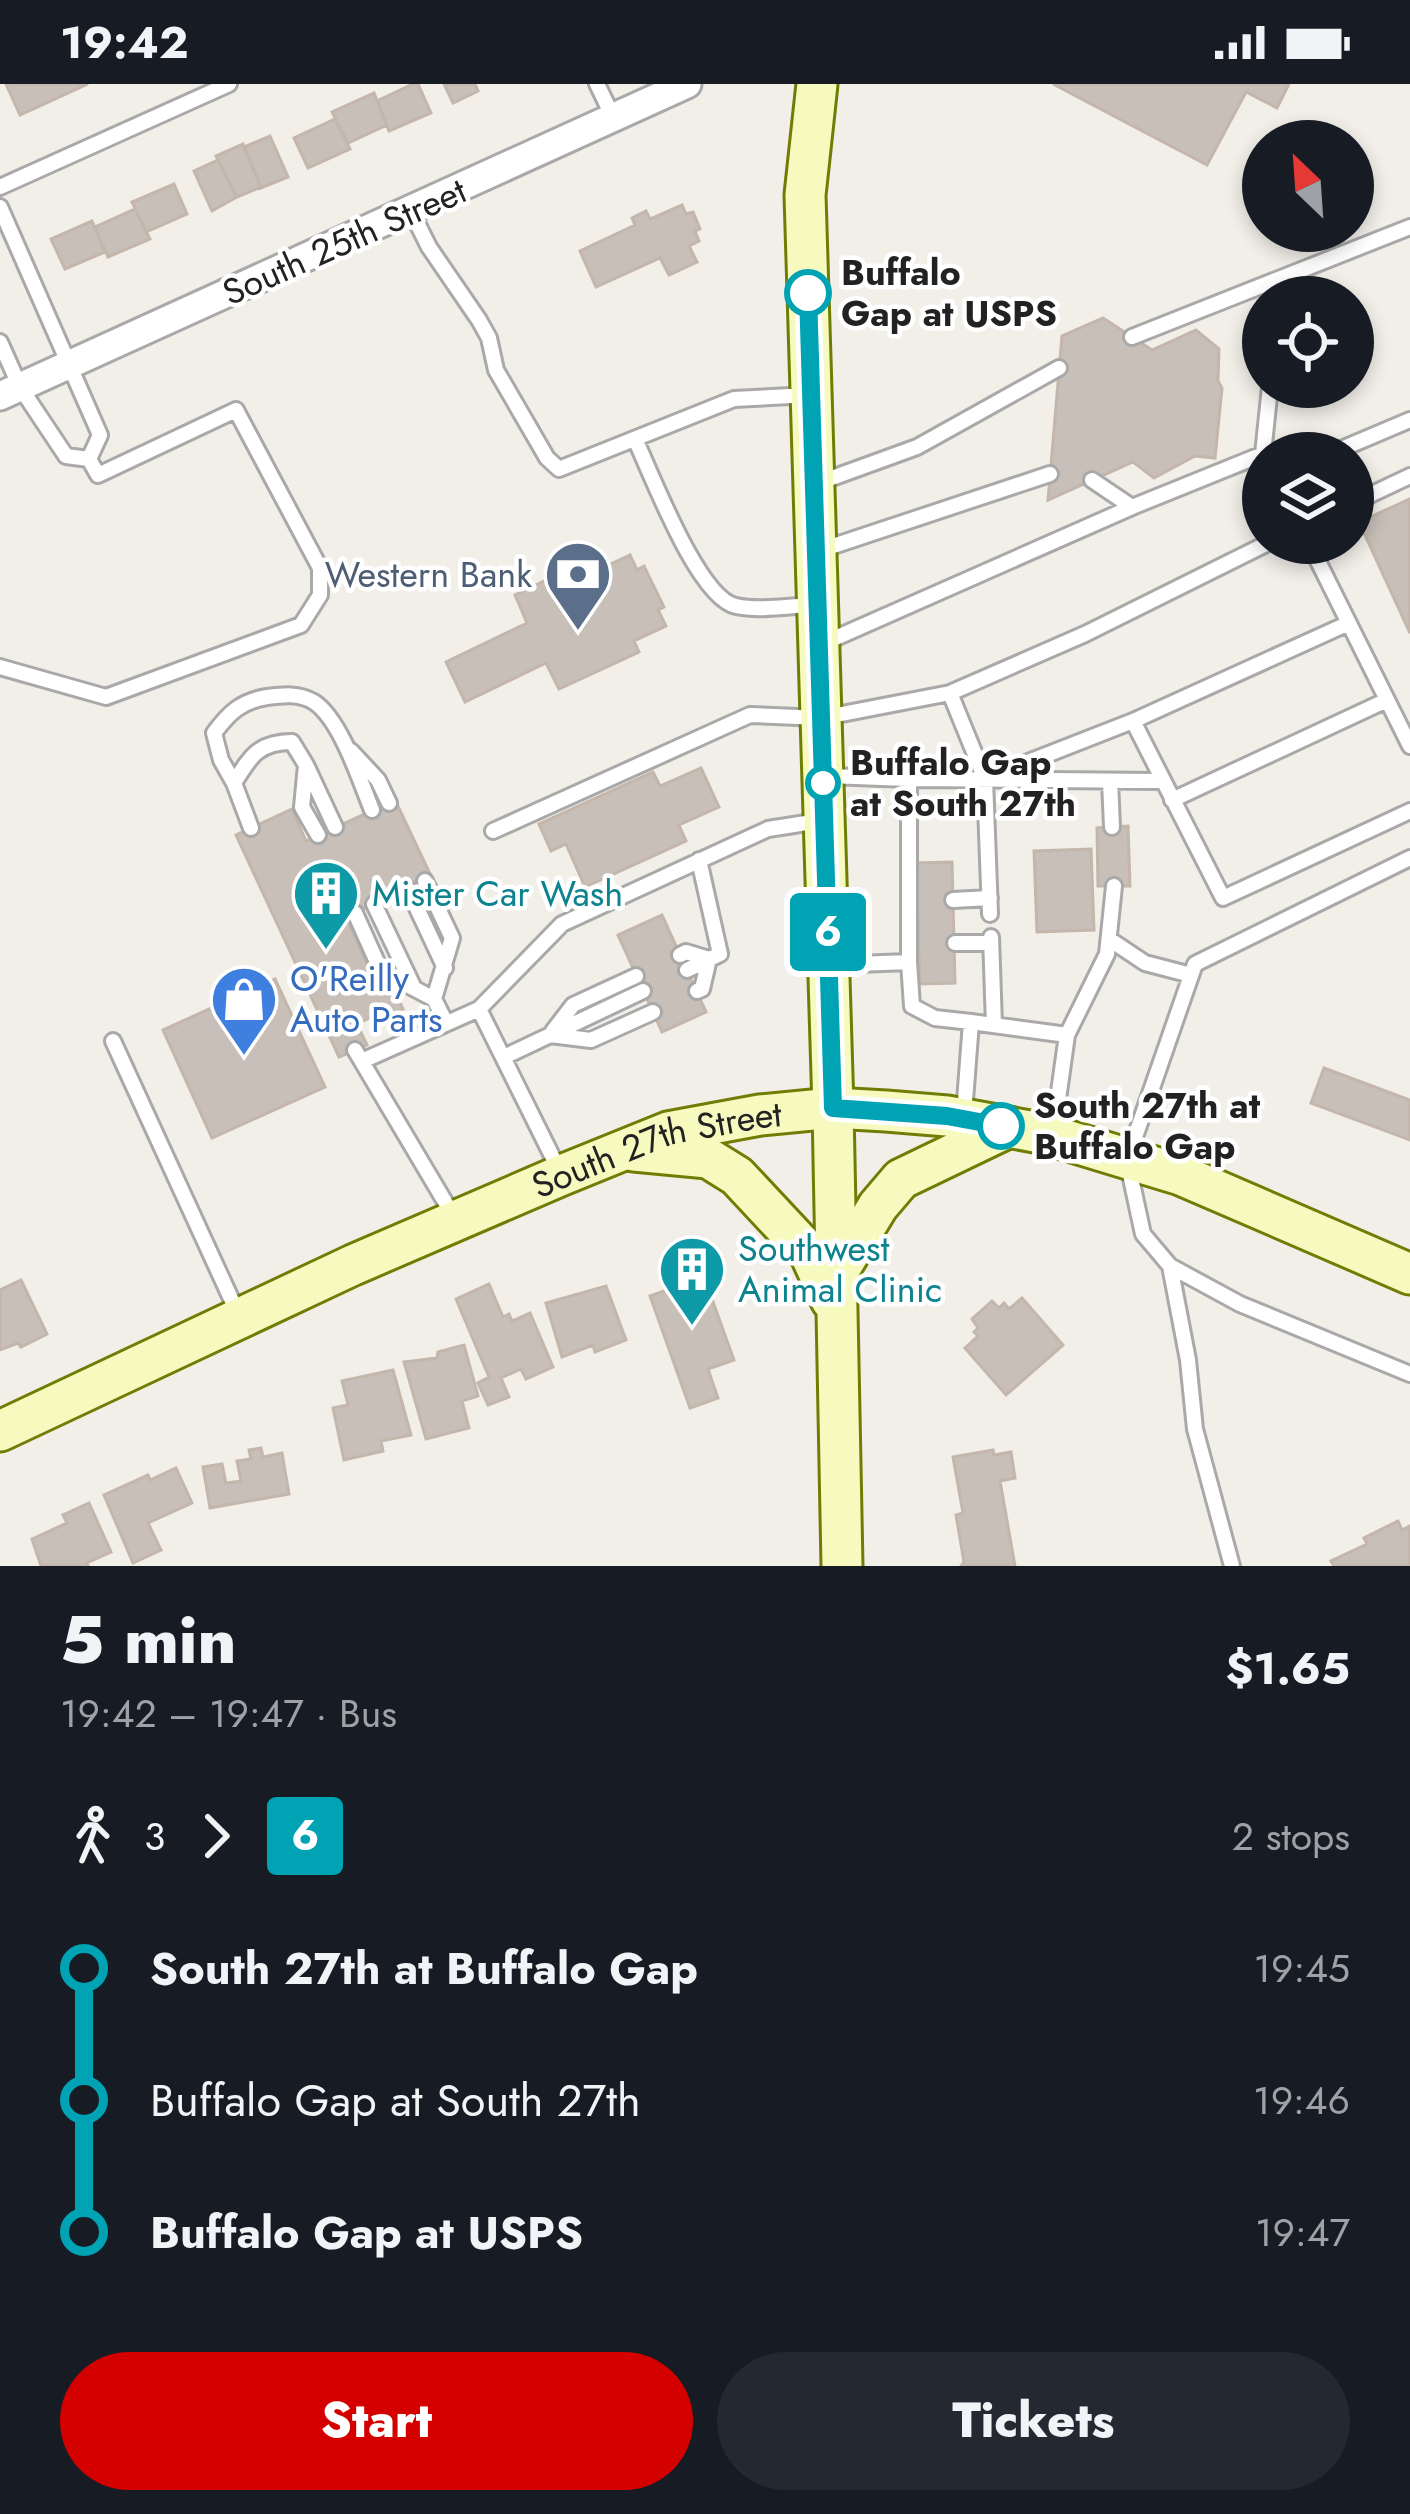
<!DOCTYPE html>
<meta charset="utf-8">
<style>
:root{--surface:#171b24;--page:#242831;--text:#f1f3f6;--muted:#9ea1a6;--accent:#d40000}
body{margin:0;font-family:Jost,sans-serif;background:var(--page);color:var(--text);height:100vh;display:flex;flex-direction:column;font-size:45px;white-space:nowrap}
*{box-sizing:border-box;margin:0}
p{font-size:39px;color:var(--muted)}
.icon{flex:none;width:66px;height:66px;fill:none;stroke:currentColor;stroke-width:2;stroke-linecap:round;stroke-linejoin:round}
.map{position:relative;height:1482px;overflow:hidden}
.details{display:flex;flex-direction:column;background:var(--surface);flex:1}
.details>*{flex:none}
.badge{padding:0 24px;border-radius:9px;font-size:42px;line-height:78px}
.needle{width:78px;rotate:335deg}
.fabs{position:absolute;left:1242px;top:36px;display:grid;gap:24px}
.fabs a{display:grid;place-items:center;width:132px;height:132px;border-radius:50%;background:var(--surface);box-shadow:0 6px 18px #0003;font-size:60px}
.map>.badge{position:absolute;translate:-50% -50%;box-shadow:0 0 0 6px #fff}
.legs{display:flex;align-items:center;gap:18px;height:132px;padding:0 60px;font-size:39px}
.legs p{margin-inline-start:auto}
.head{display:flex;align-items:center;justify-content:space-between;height:204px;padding:0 60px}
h1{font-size:66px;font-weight:800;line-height:90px}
.cta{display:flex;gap:24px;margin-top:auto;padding:24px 60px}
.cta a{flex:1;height:138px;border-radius:72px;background:var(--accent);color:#fff;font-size:48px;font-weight:800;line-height:138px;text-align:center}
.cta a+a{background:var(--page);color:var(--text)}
ul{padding:0 60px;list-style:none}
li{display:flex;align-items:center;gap:42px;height:132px;font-size:45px}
li i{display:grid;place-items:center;width:18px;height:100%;margin:0 15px;background:currentColor}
li i::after{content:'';width:30px;height:30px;margin:-15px;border:9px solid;border-radius:50%;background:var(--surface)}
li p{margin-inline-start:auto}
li:first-child i{background:linear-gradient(#0000 50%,currentColor 0)}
li:last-child i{background:linear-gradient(currentColor 50%,#0000 0)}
.status{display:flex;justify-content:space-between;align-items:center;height:84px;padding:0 60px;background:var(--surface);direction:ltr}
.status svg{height:33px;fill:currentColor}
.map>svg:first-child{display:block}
.building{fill:#c7bfb8;stroke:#c4b6ab;stroke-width:3}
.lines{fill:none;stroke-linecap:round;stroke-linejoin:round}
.service-casing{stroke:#a9a9a9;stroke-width:20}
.minor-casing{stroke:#a9a9a9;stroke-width:33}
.secondary-casing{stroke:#707d05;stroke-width:45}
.service{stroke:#fff;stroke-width:14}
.minor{stroke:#fff;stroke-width:27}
.secondary{stroke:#f7fabf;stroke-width:39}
.line-1-casing{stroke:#fff;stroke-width:27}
.line-1{stroke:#00a3b4;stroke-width:18}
.stop-1-dot{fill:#fff;stroke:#00a3b4;stroke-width:6}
.labels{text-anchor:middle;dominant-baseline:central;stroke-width:9;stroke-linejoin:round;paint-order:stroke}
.street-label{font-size:36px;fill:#222;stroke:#fff}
.stop-label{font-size:36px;font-weight:bold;fill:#222;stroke:#fff;text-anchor:start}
.service-label{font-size:36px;fill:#4e5e75;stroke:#fff;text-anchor:end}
.culture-label{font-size:36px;fill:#0d838f;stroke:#fff;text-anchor:start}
.shop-label{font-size:36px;fill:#366cbe;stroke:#fff;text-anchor:start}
</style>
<div class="status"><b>19:42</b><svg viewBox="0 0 49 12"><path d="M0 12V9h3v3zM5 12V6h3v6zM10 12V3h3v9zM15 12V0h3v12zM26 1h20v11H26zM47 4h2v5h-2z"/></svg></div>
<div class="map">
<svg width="1410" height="1482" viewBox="0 0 1410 1482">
<rect width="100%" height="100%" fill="#f2efe9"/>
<path class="building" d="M6,0H88L20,31Z
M413,0H418L431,29L389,47L377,17Z
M444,0H475L478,7L453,19Z
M1053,0H1289L1277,24L1246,8L1207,81Z
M374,9L387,41L348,59L332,28Z
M335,35L350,65L308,84L294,54Z
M270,52L288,93L261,104L244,63Z
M243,60L261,103L237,113L216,72Z
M218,76L237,113L212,127L194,87Z
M174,100L187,130L146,148L132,118Z
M682,121L686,130L693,128L700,145L695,147L699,157L689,162L697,178L669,191L660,174L596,203L580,167L635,141L632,134L646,127L650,135Z
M135,125L150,155L108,173L95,143Z
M92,137L105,168L65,185L51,155Z
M1103,234L1152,266L1196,246L1219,265L1218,297L1222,304L1215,374L1195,372L1154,394L1133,378L1048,416L1062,252Z
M1410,415V549L1359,438Z
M630,471L637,486L644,482L664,523L658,526L666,542L634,557L639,568L559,605L546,579L465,618L446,578L527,539L515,511L592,474L598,486Z
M701,684L719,723L679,741L686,757L585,803L566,760L551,767L539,740L653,688L660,702Z
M395,716L432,794L346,833L380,909L393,903L403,925L383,934L380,929L357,940L367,961L339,973L236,751L292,725L306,757Z
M1128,742L1130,802H1098L1097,744Z
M1091,765L1094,846L1037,848L1034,767Z
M952,778L955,899L920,900L916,779Z
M662,831L706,928L662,948L618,851Z
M275,895L325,1003L212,1054L163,946Z
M1324,984L1410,1016V1056L1311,1019Z
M704,1193L734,1276L708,1285L718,1314L690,1324L650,1212Z
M21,1196L47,1250L21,1263L18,1259L0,1266V1206Z
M489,1200L503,1233L509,1230L512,1237L530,1229L553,1283L526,1295L521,1285L501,1294L509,1313L488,1321L478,1299L489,1293L456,1215Z
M606,1202L626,1256L595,1268L593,1261L562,1273L546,1219Z
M1022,1214L1063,1261L1006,1311L965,1264L978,1252L974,1248L978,1244L972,1235L992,1217L999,1224L1004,1219L1009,1225Z
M464,1261L478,1312L462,1317L469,1344L426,1355L404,1278L437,1274L438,1268Z
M393,1286L411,1351L381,1357L383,1367L344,1376L333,1324L348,1321L342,1297Z
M261,1364L263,1373L282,1369L289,1410L210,1424L203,1383L222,1380L226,1399L241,1397L237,1377L251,1375L249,1366Z
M993,1366L994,1371L1011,1368L1015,1394L1000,1397L1015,1482H961L964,1478L956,1431L963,1429L953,1373Z
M176,1384L192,1419L148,1439L161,1466L133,1479L104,1411L148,1391L150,1396Z
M89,1419L111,1468L87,1479L88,1482H41L32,1455L67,1439L63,1431Z
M1398,1437L1402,1446L1410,1442V1482H1334L1331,1477L1367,1460L1364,1454Z"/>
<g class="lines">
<defs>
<path id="service" d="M597,0L613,33
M0,103L229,0
M0,123L100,351L89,375
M411,127L429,163L479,236L489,254L496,286L547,374L559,385L734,315L810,311
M1132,253L1410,143
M0,258L20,303L66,372L89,375
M635,355C652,391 698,514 736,522C759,527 789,522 812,521
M1332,369L1410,336
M818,399L917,363L1059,284
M1353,419L1410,392
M1132,423L1263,370L1270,303
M1309,459L1410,662
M821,466L1050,390
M824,559L1132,423L1092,396
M0,583L106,613L301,541L320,511V484L236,326L98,391L89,375
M1133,637L1223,814L1410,727
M351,667L378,696L389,719
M307,683L335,743
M828,692L909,695V878L830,881
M909,695L1162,697
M985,695L1133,637L1349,539
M1110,697L1112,743
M234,699L221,676L214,649C229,629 241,617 267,613C283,611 299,609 314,618C341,636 360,697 372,726
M1172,716L1387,616
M251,744L234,699C250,673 258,658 292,658L306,681L302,723L318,751
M493,747L750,631L821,634L950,609
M1410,774L1195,880L1127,1076L1143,1150L1170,1182L1240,1220L1410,1290
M425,797L452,854L434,915
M408,805L445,884
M953,816L990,814
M374,820L413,902
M355,829L381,887L434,915L446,939
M990,830L985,695L950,609L1085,550L1268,459
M991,853L994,941
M1109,855L1145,879L1191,891
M955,859H991
M680,871L686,868L709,875
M909,878L912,922L935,934L971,938
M687,886L720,870L699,776
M697,907L702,905L709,875
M479,925L562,840L768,745L819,737
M553,947L573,921L636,892
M550,951L591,956L653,928
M1067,951L1107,870L1114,802
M113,957L239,1232
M355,966L454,1133
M504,973L643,907
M362,977L479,925L561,1090
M964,1030L971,938L1067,951L1053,1051
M1170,1182L1188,1276L1195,1345L1232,1482"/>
<path id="minor" d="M0,312L687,0"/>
<g id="secondary">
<path d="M817,0L805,111L833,1024L842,1482"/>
<path d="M634,1067L708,1074L737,1092L810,1170L831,1216"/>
<path d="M836,1191L878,1122L901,1095L1009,1043"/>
<path id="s1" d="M0,1347L353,1181L562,1091L668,1048L760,1031L833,1024L886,1027L947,1032L1046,1050L1181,1091L1410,1190"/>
</g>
</defs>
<use href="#service" class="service-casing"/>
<use href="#minor" class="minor-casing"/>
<use href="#secondary" class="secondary-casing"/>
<use href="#service" class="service"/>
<use href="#minor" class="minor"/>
<use href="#secondary" class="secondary"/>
</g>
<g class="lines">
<defs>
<path id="line-1" d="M808,209L833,1024L947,1032L1001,1042"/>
</defs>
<use href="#line-1" class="line-1-casing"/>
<use href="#line-1" class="line-1"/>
</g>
<defs>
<symbol id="bank-pin" viewBox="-11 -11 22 30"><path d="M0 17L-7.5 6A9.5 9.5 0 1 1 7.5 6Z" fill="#5c6f8a" stroke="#fff"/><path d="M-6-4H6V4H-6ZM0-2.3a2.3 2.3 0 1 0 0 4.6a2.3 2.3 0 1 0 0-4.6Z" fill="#fff"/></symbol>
<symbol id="building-pin" viewBox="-11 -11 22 30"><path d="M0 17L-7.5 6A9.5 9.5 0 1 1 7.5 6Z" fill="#0f9aa8" stroke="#fff"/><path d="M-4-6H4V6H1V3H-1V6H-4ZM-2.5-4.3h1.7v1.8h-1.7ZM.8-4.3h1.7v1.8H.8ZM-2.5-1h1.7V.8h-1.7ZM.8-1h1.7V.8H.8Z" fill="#fff"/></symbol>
<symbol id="shop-pin" viewBox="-11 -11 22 30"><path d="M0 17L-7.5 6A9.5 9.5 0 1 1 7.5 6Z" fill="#3f7fe0" stroke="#fff"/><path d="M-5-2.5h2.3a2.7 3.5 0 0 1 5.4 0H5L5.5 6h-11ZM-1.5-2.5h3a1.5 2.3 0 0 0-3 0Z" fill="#fff"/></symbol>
</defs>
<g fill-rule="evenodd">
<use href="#bank-pin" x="540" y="452" width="76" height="104"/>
<use href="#building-pin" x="288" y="771" width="76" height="104"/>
<use href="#shop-pin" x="206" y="877" width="76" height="104"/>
<use href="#building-pin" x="654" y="1147" width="76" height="104"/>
</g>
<g class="stop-1-dot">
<circle cx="808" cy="209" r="21"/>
<circle cx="823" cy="699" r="15"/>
<circle cx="1001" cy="1042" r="21"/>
</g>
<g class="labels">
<g class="street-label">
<text transform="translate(344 157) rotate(-24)">South 25th Street</text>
<text stroke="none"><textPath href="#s1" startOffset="717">South 27th Street</textPath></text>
</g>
<g class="stop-label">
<text x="841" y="188">Buffalo<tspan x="841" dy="41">Gap at USPS</tspan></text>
<text x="850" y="678">Buffalo Gap<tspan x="850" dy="41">at South 27th</tspan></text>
<text x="1034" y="1021">South 27th at<tspan x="1034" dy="41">Buffalo Gap</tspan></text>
</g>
<g class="service-label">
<text x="532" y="490">Western Bank</text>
</g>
<g class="culture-label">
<text x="372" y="809">Mister Car Wash</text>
<text x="738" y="1164">Southwest<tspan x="738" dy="41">Animal Clinic</tspan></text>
</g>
<g class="shop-label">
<text x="290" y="894">O'Reilly<tspan x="290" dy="41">Auto Parts</tspan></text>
</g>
</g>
</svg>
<div class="fabs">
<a><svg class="needle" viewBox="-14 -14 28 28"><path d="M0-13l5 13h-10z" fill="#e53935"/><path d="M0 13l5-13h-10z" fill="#9ea1a6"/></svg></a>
<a><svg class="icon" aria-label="locate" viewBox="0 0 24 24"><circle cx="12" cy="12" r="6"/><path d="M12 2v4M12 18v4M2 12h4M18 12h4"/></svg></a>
<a><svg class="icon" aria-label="layers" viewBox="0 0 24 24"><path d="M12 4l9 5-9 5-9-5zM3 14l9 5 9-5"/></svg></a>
</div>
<b class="badge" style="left:828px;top:848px;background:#00a3b4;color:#fff">6</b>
</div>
<section class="details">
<div class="head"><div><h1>5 min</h1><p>19:42 – 19:47 · Bus</p></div><b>$1.65</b></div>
<div class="legs"><svg class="icon" aria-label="walk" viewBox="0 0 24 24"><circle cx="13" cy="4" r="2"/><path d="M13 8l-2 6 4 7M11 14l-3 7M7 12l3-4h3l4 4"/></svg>3<svg class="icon" aria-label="forward" viewBox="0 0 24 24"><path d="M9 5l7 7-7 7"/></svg><b class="badge" style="background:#00a3b4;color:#fff">6</b><p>2 stops</p></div>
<ul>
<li><i style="color:#00a3b4"></i><b>South 27th at Buffalo Gap</b><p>19:45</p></li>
<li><i style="color:#00a3b4"></i><span>Buffalo Gap at South 27th</span><p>19:46</p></li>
<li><i style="color:#00a3b4"></i><b>Buffalo Gap at USPS</b><p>19:47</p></li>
</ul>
<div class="cta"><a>Start</a><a>Tickets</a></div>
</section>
